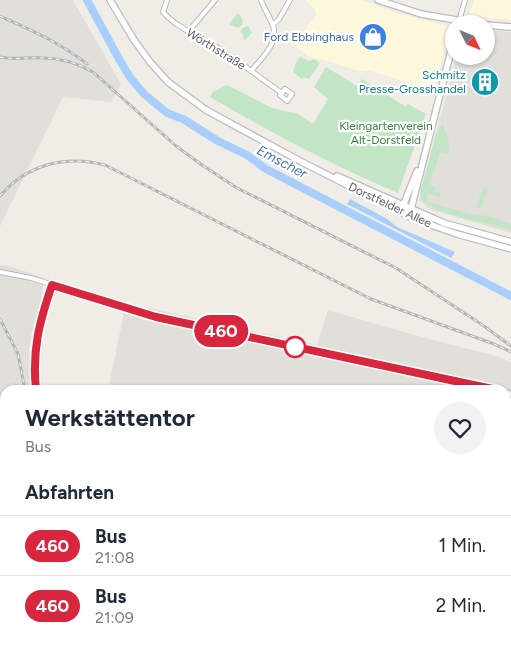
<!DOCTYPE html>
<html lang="de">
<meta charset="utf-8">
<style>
:root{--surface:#fff;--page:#f2f2f3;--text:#1f2937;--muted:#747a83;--line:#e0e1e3}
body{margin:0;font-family:Figtree,sans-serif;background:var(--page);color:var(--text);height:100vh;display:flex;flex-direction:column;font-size:19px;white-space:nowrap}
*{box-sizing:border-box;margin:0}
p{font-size:16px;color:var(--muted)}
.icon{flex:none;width:28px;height:28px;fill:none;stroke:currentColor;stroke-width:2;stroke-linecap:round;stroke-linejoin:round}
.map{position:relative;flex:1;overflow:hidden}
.side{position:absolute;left:0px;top:385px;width:511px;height:260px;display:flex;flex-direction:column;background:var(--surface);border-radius:15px 15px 0 0;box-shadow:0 1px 4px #0004}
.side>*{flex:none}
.badge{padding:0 10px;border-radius:16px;font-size:18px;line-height:32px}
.needle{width:32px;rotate:133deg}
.tools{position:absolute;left:445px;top:15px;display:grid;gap:10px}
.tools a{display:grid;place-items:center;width:50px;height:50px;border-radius:50%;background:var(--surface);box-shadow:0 1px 4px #0004;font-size:25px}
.map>.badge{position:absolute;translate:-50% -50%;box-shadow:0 0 0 2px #fff}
h2{padding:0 25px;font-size:19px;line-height:45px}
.round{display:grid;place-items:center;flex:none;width:52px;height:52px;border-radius:26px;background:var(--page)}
.headline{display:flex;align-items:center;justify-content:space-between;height:85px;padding:0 25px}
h1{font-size:24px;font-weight:700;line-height:38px}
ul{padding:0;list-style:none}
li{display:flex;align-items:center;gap:15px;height:60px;padding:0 25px;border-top:1px solid var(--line)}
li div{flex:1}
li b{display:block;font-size:19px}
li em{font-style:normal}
li .badge{min-width:55px;font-weight:700;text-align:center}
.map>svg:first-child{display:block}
.commercial{fill:#fdf8dc}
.industrial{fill:#e0dfd9}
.green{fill:#c2e5c6}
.water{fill:#a8cefc}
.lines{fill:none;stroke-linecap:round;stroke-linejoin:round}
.river{stroke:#a8cefc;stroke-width:8}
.street-casing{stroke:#b7b9be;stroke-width:6}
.secondary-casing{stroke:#babcc2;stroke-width:8}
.highway-casing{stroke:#ebbc08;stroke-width:10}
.street{stroke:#fff;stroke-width:4}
.secondary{stroke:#fff;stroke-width:5.5}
.highway{stroke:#f9e991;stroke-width:8}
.rail-casing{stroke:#b5b6b6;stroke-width:3}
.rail{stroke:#fff;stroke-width:1;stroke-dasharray:4;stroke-linecap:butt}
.line-casing{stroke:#fff;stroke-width:11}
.line{stroke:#d7263d;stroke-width:8}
.stop-dot{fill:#fff;stroke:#d7263d;stroke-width:2.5}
.labels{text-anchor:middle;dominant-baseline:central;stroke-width:4.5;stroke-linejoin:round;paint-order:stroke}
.shop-label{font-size:12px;fill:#366cbe;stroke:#fff;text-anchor:end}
.street-label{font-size:12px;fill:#5d5f65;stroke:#fff}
.culture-label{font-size:12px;fill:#0d838f;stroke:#fff;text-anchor:end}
.park-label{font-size:12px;fill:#378142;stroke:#fff}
.water-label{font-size:14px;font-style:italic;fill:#4772b6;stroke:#fff}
</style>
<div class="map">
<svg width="511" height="645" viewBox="0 0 511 645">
<rect width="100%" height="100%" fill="#efede5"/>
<path class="commercial" d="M305,0H363L389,11L448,26L449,30L433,97L412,84L371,71H359L328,61L309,57L293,44L316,15V11Z
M474,0H511V20L472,16L470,12Z"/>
<path class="industrial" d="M0,0H73L121,84L111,102L63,97L0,226Z
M486,30L511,32V233L429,209L420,201V193L457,56H486Z
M0,265H6L44,278L41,300L31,336L29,351L32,390H5V516L0,518Z
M149,308L317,345L328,310L414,335L500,357L511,363V461L506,470V390H108L124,313L152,322Z"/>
<path class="green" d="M238,13L243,20L242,25L238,28L229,24Z
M247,26L249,27L252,33L245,40L243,38L244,35L240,32L243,28Z
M300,57L309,61L314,59L320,63L309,79L303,77L302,79L293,72L296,63Z
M326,67L357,86L362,79L406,107L408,104L426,114L398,193C333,165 271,133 210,97L213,92L227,85L272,108L298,114L313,124L328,99L314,87Z
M443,125L450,146L449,154L440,152L430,185L436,187L435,191L441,193L440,197L428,193L426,201L469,214L487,216L511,224V230C488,223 441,215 423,201L420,193L437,130H439Z
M483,187L488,189L482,206L480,208H476Z
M51,640H106L102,645H51Z"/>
<path class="water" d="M350,199L387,219L397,227L455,252L451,258L347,204Z"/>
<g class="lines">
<path class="river" d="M87,0L119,59L129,76L144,94L167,113L183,119L218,141L247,155L266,169L511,296"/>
<defs>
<path id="street" d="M167,0L163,12C179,30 202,37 221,50C242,63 261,79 282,93L280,95L287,101L292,94L285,89L282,93
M459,21L465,0
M273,25L279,19L290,0
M188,32L215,0
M251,71C261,59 279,43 273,26C270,17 264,9 261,0
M0,272L31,278L167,320L497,390
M36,390C32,349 39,324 51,285
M506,392L511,394"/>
<path id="secondary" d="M110,0L134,40L150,62L168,82L206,110L300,161L414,219L457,234L511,249
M378,0L421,14L480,24
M486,25L511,27
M337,176L444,223L511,242
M404,209L403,206L417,171
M408,211L411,209L454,39
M506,482L511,473
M0,524L5,522
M0,569L5,568
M249,640L257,645"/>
<path id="highway" d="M506,578L511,569
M506,605L511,597
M465,645L468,640
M481,645L484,640"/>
</defs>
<use href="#street" class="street-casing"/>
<use href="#secondary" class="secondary-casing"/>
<use href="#highway" class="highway-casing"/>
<use href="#street" class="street"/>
<use href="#secondary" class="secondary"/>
<use href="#highway" class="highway"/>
<defs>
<path id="rail" d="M0,16C30,30 61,43 87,64
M0,57C15,60 29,57 43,58C61,58 77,63 93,72L176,146L202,165L237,188L396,268L484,326L511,346
M0,196C27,164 66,155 105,165L371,299L494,344L511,352
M0,319L18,354L25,390
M0,539L5,538
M506,550L511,551
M506,589L511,581
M50,640V645
M474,645L478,640"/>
</defs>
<use href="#rail" class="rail-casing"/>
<use href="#rail" class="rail"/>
</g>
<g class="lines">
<defs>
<path id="line" d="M36,390C32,350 39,323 52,285L156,317L497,390"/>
</defs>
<use href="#line" class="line-casing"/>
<use href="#line" class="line"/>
</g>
<defs>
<symbol id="shop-disc" viewBox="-11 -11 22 22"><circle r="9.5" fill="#3f7fe0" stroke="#fff"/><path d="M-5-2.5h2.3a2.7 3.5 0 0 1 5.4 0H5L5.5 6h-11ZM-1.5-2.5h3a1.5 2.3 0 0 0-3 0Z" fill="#fff"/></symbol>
<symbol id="building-disc" viewBox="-11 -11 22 22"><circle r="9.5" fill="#0f9aa8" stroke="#fff"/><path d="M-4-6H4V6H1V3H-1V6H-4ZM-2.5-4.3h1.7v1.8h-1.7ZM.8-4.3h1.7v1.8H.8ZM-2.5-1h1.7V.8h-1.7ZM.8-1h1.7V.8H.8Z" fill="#fff"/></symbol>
</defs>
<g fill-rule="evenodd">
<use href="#shop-disc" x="357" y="21" width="32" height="32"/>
<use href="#building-disc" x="469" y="66" width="32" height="32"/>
</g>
<circle class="stop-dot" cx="295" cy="347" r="10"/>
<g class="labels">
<g class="shop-label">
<text x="354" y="37">Ford Ebbinghaus</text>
</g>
<g class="street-label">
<text transform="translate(216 49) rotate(32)">Wörthstraße</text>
<text transform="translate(390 205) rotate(25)">Dorstfelder Allee</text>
</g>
<g class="culture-label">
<text x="466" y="75">Schmitz<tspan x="466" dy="14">Presse-Grosshandel</tspan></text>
</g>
<g class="park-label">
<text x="386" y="126">Kleingartenverein<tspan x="386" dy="14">Alt-Dorstfeld</tspan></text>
</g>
<g class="water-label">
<text transform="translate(282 162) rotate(28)">Emscher</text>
</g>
</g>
</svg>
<div class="tools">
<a><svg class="needle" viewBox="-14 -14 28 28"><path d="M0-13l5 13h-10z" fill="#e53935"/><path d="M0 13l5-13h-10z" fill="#747a83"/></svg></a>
</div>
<b class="badge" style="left:221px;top:331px;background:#d7263d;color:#fff">460</b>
<section class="side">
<div class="headline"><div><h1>Werkstättentor</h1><p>Bus</p></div><a class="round"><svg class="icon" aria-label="heart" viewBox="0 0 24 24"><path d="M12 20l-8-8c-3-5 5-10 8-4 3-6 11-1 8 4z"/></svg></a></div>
<h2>Abfahrten</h2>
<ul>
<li><span class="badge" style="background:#d7263d;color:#fff">460</span><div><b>Bus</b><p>21:08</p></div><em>1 Min.</em></li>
<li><span class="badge" style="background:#d7263d;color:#fff">460</span><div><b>Bus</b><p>21:09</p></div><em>2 Min.</em></li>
</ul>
</section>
</div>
